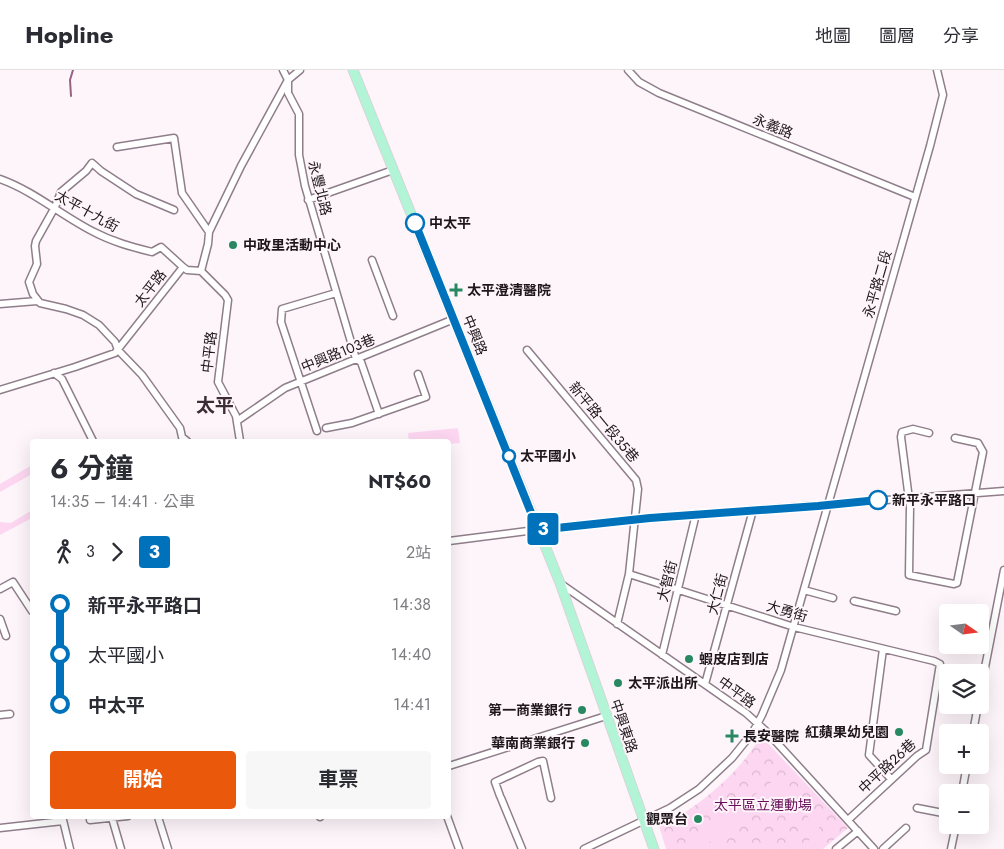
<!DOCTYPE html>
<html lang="zh-TW">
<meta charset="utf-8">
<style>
:root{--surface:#fff;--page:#f7f7f7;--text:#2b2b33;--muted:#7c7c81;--line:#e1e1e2;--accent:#ea580c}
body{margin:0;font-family:Jost,"Noto Sans TC",sans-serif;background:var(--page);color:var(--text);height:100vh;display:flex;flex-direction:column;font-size:19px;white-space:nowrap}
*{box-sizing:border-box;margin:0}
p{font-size:16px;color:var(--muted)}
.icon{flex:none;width:28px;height:28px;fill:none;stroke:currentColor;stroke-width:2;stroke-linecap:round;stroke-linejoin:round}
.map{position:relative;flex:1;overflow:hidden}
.panel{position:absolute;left:30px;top:369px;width:421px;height:380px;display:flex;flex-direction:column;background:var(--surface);border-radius:5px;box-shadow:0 5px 20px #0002}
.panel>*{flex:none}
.badge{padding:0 10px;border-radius:4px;font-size:18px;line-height:32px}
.needle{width:32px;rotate:104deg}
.buttons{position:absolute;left:939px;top:534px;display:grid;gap:10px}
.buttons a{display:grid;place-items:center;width:50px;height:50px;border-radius:5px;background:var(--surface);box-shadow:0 5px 20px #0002;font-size:25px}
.map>.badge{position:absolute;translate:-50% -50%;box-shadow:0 0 0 2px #fff}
.legs{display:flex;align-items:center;gap:8px;height:55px;padding:0 20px;font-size:16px}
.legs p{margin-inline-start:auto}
.head{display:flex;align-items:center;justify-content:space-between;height:85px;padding:0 20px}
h1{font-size:28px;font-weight:700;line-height:38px}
.primary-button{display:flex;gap:10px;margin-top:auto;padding:10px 20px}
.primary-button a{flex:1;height:58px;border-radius:5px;background:var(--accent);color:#fff;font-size:20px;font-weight:700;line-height:58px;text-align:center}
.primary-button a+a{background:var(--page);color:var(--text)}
ul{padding:0 20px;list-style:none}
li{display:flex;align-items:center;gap:18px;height:50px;font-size:19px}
li i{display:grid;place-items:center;width:8px;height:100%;margin:0 6px;background:currentColor}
li i::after{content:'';width:12px;height:12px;margin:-6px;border:4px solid;border-radius:50%;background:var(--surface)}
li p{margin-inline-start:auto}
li:first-child i{background:linear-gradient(#0000 50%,currentColor 0)}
li:last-child i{background:linear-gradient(currentColor 50%,#0000 0)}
header{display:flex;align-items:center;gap:30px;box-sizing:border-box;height:70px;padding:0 25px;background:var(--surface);border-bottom:1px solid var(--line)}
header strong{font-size:24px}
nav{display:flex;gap:28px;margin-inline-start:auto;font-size:18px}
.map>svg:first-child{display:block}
.park{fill:url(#park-crowns)}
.garden{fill:#fdd7f1}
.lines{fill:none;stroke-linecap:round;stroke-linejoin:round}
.stream{stroke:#976188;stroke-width:2}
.minor-casing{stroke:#8f7e8a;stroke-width:9}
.major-casing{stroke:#d6d5d6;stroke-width:11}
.minor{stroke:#fff;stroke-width:6}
.major{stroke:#b2f5d6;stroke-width:9}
.line-1-casing{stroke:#fff;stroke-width:11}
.line-1{stroke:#0072bc;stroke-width:8}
.stop-1-dot{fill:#fff;stroke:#0072bc;stroke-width:2.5}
.poi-dot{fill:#278861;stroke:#fef5fb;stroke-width:2}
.labels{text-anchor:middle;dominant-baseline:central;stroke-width:4;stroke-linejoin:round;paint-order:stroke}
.street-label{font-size:14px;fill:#1d161a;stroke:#fef5fb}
.stop-label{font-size:14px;font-weight:bold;fill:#1d161a;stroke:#fef5fb;text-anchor:start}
.poi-label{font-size:14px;font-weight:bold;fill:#1d161a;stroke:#fef5fb;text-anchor:start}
.park-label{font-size:14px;fill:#670c56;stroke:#fef5fb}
.district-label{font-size:19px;font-weight:bold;fill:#3b2c36;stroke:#fef5fb}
</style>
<header>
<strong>Hopline</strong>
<nav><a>地圖</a><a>圖層</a><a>分享</a></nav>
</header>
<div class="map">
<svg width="1004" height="779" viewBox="0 0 1004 779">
<defs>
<pattern id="park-crowns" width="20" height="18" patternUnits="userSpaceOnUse" patternTransform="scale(1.25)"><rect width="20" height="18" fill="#fdd7f1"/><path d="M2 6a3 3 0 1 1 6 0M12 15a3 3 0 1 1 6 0" fill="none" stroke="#d8b8ce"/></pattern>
</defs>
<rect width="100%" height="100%" fill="#fef5fb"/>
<path class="park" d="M761,666L848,758L823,779H666L659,756C687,745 718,719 738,697C747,688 754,676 761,666Z"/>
<path class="garden" d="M458,358L460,373L449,374V371H409L408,363Z
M32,395V404L0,422V414Z
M32,440V448L0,465V452L11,453Z
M774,710L779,718C814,720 838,779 801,779C825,761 806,739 787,727L767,730L700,779H684Z"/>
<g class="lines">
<path class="stream" d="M71,26L70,10L73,0"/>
<defs>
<path id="minor" d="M283,0L288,10V23L299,44V85L305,116L356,289L361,292L379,344
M628,0L639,12L659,23L915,127
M117,77L174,68L182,123L209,162
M0,109C34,121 62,146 94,162C113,172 132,177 152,182L161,177L183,197
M308,130L393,100
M174,140L136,124L101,101L92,93L86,101L61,122L55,137L36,171L35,176L37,194L29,212L33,224L40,233L66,239L83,245L99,255L115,272L118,280L142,305L180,358L182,367L187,371
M372,190L393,246
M201,201L208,174L209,162L241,96L288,10L300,0
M201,201L225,225L228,230L218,312L236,346L240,371
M0,234L37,231
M527,280L636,410L638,419L629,504L617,554
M54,303L62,309L93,371
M0,320L75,297L115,283L183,197L187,200L201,201
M237,351L285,318L454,249
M326,358L352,353L426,327L418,304
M317,361L281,252L282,239L336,223
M929,363L913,359L902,362L901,367L910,437L909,505L954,514L957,513L983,382L978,373L955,368
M449,471L551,458L650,448L1004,421
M629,504L794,557L934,591L940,594L926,680L917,686L848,750
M561,514L746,643L767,662L874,779
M0,519L13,512L32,541
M804,520L833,528
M854,531L896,541
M0,549L6,566
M883,579L869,685L891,709
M662,585L696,444
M705,614L753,440
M980,623L1004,500
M0,645L10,644
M973,662L978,635
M449,696L606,646
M962,722L967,695
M500,726L495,712L538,692L543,691L551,728
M501,728L522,779
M917,738L948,744
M62,746L70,779
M320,746V747
M447,746L459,779
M158,747L168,779
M112,748L121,779
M90,750L128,746
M0,758L63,751
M584,779L670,738L699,719L732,688L753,662L762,645L781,600L930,76L943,25L937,0
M836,779L858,761
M883,779L906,758
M951,779L956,755"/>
<path id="major" d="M353,0L560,513L654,779"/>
</defs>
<use href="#minor" class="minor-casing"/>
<use href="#major" class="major-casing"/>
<use href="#minor" class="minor"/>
<use href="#major" class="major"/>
</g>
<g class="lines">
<defs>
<path id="line-1" d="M415,153L538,460L650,448L818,436L878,430"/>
</defs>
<use href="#line-1" class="line-1-casing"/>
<use href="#line-1" class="line-1"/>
</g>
<g class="stop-1-dot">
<circle cx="415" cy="153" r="9"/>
<circle cx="509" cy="386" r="6"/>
<circle cx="878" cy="430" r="9"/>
</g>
<g class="poi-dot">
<circle cx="233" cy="175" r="5"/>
<path d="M453.5 212.5h5v5h5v5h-5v5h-5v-5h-5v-5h5z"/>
<circle cx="689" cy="589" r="5"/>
<circle cx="618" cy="613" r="5"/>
<circle cx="582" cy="640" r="5"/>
<circle cx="899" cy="662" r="5"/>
<path d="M729.5 658.5h5v5h5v5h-5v5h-5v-5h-5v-5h5z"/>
<circle cx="585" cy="673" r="5"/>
<circle cx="698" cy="749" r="5"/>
</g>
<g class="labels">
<g class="street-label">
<text transform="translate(773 56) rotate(22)">永義路</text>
<text transform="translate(320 118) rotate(76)">永豐北路</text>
<text transform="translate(87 141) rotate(29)">太平十九街</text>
<text transform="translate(877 214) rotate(-74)">永平路二段</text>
<text transform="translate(150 218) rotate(-52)">太平路</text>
<text transform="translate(475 265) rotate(68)">中興路</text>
<text transform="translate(209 282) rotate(-83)">中平路</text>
<text transform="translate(338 283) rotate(-22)">中興路103巷</text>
<text transform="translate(604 352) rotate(50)">新平路一段35巷</text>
<text transform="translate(667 511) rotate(-76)">大智街</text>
<text transform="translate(717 524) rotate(-75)">大仁街</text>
<text transform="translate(787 541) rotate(16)">大勇街</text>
<text transform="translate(737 622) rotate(36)">中平路</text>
<text transform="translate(624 656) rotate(71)">中興東路</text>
<text transform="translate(887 696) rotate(-43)">中平路26巷</text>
</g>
<g class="stop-label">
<text x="429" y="153">中太平</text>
<text x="520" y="386">太平國小</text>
<text x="892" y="430">新平永平路口</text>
</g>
<g class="poi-label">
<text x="243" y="175">中政里活動中心</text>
<text x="467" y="220">太平澄清醫院</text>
<text x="699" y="589">蝦皮店到店</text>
<text x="628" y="613">太平派出所</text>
<text x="572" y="640" text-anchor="end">第一商業銀行</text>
<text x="889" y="662" text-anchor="end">紅蘋果幼兒園</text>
<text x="743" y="666">長安醫院</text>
<text x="575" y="673" text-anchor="end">華南商業銀行</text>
<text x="688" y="749" text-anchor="end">觀眾台</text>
</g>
<g class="park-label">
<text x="763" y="735">太平區立運動場</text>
</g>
<g class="district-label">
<text x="215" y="335">太平</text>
</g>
</g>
</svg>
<div class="buttons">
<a><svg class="needle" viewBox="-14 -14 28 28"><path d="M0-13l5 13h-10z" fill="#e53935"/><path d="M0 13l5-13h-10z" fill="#7c7c81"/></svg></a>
<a><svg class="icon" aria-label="layers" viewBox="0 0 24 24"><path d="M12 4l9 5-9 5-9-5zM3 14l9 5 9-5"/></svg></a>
<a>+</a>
<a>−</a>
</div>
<b class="badge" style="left:543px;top:459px;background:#0072bc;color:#fff">3</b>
<section class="panel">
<div class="head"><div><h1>6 分鐘</h1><p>14:35 – 14:41 · 公車</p></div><b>NT$60</b></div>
<div class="legs"><svg class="icon" aria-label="walk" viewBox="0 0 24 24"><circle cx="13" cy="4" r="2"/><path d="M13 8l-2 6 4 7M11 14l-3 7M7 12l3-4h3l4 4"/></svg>3<svg class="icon" aria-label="forward" viewBox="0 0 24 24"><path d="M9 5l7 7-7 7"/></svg><b class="badge" style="background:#0072bc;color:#fff">3</b><p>2站</p></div>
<ul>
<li><i style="color:#0072bc"></i><b>新平永平路口</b><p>14:38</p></li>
<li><i style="color:#0072bc"></i><span>太平國小</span><p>14:40</p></li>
<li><i style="color:#0072bc"></i><b>中太平</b><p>14:41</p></li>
</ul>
<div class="primary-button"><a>開始</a><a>車票</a></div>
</section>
</div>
